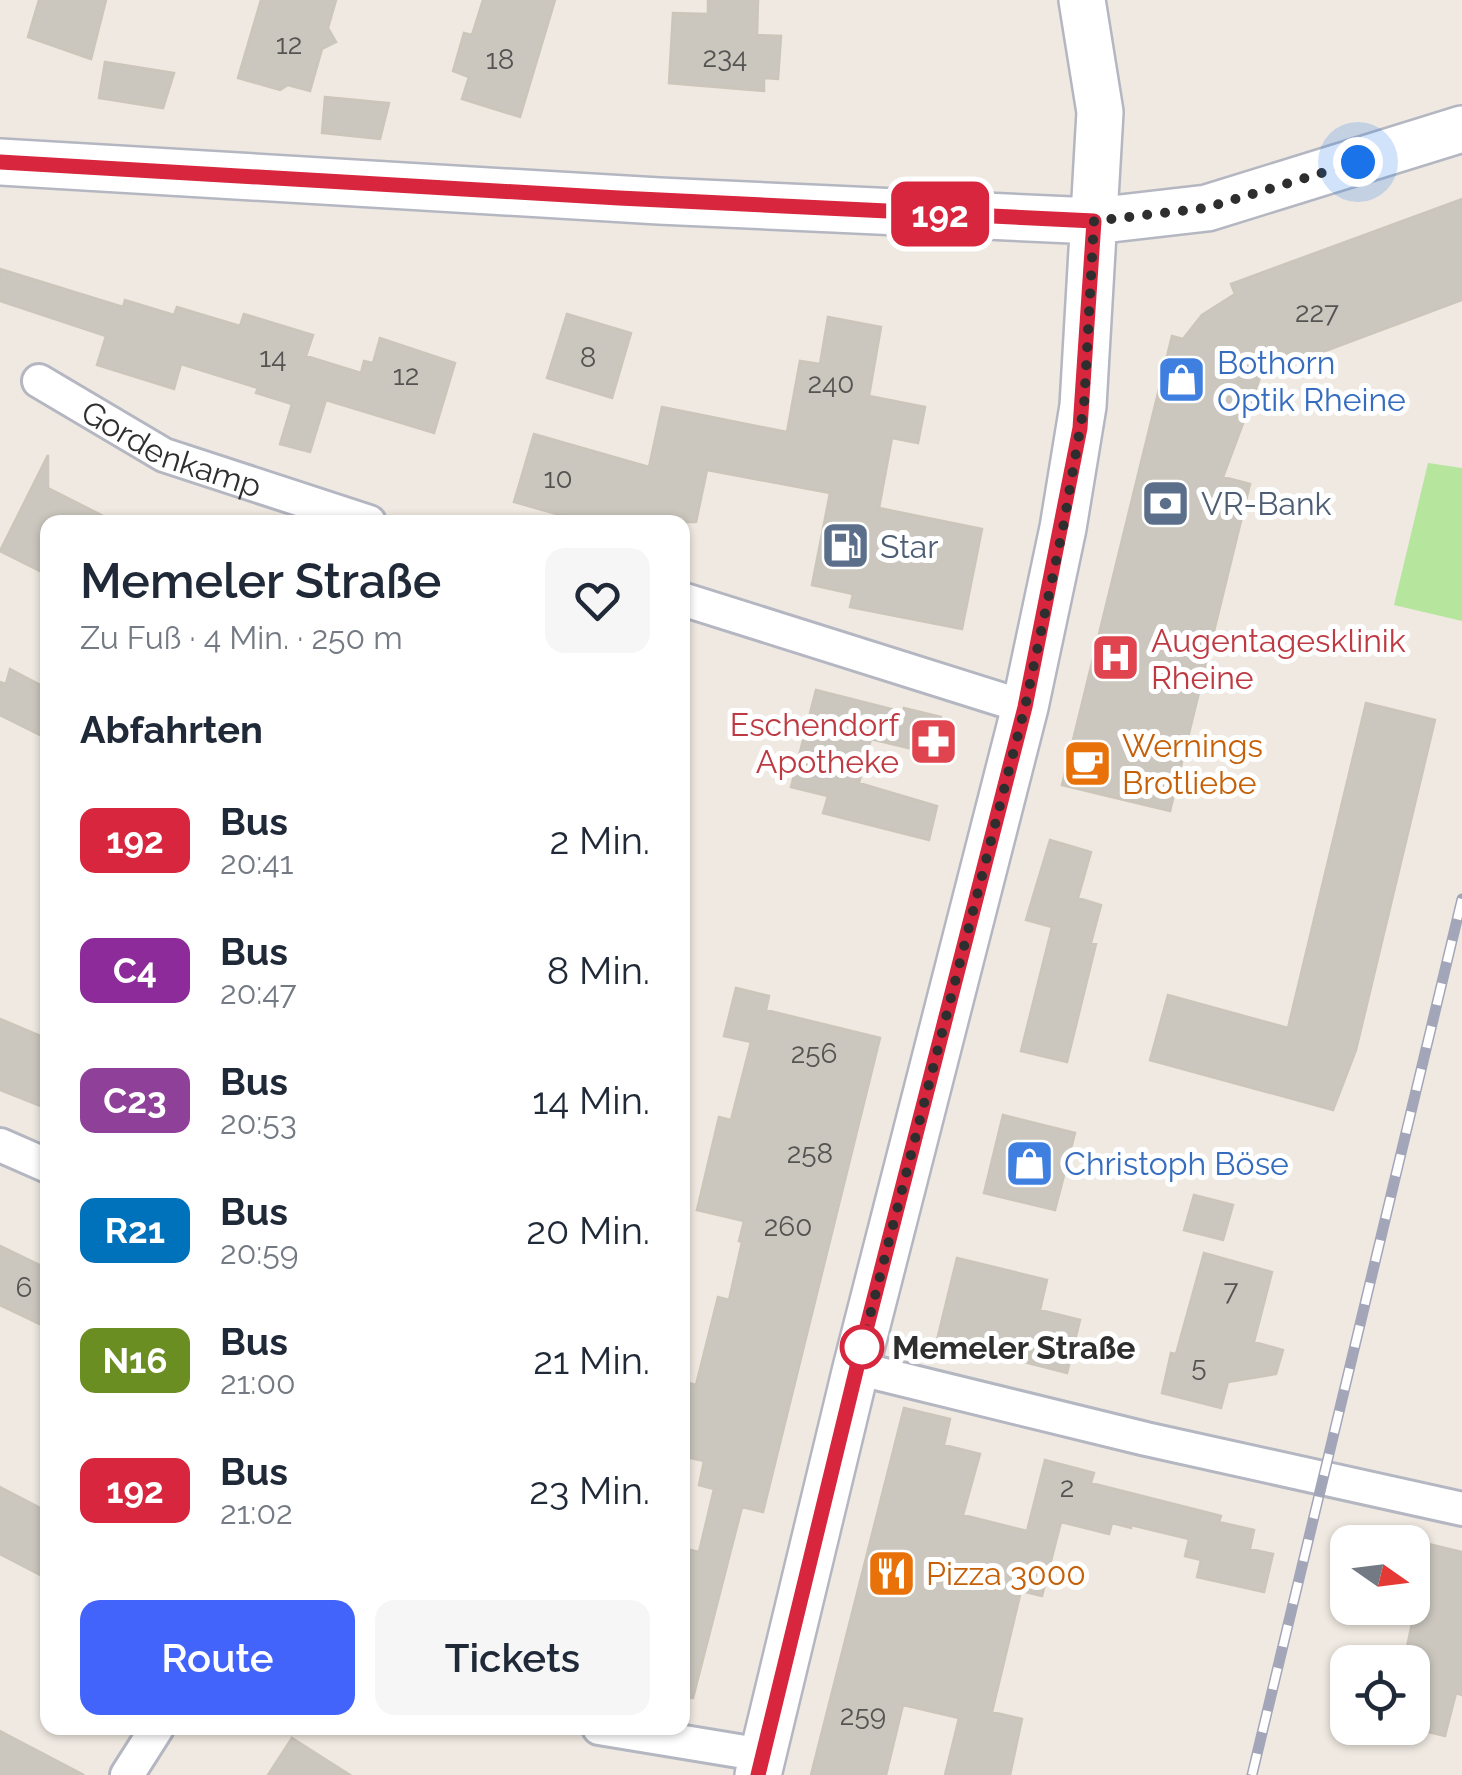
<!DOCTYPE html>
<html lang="de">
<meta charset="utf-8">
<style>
:root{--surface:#fff;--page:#f6f6f7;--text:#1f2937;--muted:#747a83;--accent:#4264fb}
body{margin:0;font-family:Raleway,sans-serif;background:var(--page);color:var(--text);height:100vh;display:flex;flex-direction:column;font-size:38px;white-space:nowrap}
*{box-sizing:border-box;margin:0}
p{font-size:32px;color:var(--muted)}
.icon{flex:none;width:55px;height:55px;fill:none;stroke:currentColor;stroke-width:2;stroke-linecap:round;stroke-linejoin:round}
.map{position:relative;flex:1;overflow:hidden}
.sheet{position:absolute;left:40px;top:515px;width:650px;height:1220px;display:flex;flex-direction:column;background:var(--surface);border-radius:20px;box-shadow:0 2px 8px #0004}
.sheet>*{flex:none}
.badge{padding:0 20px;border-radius:15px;font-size:35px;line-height:65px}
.needle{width:65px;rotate:104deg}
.tools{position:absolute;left:1330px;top:1525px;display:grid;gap:20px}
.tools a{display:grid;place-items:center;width:100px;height:100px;border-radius:20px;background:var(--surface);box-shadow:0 2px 8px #0004;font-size:50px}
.you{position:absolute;width:50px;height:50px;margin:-25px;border:8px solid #fff;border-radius:50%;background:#1a73e8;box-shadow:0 0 0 15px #1a73e833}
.map>.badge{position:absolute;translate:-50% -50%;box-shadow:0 0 0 5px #fff}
h2{padding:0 40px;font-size:38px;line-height:90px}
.round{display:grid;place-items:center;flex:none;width:105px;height:105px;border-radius:20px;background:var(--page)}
.head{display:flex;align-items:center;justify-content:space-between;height:170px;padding:0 40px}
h1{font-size:48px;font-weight:600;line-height:75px}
.primary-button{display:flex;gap:20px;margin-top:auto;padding:20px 40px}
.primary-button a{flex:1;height:115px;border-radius:20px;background:var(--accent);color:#fff;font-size:40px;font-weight:600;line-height:115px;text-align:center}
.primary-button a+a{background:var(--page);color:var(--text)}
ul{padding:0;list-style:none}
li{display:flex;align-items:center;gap:30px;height:130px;padding:0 40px}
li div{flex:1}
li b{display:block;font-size:38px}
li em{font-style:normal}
li .badge{min-width:110px;font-weight:700;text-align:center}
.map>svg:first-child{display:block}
.green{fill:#b6e59e}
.building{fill:#cbc7bf;stroke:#cbc5ba;stroke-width:2.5}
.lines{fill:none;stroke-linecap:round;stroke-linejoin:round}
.street-casing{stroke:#b4b7c1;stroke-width:38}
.secondary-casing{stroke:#b4b7c1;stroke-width:50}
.street{stroke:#fff;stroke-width:32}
.secondary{stroke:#fff;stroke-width:45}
.rail-casing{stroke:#a3a6b8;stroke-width:11}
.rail{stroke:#fff;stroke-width:8;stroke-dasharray:22;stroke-linecap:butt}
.line-casing{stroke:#fff;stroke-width:22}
.line{stroke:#d7263d;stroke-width:15}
.walk{stroke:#2e2e2e;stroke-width:10;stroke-dasharray:0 18}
.stop-dot{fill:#fff;stroke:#d7263d;stroke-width:5}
.labels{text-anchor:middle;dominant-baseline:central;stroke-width:10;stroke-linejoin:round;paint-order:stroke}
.number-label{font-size:28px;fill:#555452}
.shop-label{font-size:32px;fill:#366cbe;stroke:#fff;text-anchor:start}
.street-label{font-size:32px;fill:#2e2e2e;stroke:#fff}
.service-label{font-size:32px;fill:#4e5e75;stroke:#fff;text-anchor:start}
.health-label{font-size:32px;fill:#be3a42;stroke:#fff;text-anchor:start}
.food-label{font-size:32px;fill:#c56008;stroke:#fff;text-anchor:start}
.stop-label{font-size:32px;font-weight:bold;fill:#2e2e2e;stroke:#fff;text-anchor:start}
</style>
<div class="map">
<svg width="1462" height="1775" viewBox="0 0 1462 1775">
<rect width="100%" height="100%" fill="#efe9e1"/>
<path class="green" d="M1428,463L1462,468V621L1394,605Z"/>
<path class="building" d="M39,0H106L91,59L28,37Z
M261,0H336L328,28L336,42L322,49L310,91L288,85L280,90L238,78Z
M483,0H555L520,117L462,99L469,77L453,71L464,33L472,35Z
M708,0H758L757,35L781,36L778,79L764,78V91L669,83L673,13L708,14Z
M105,62L174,73L163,108L99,98Z
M325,97L389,103L380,139L322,133Z
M1462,199V300L1261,375L1223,477L1250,484L1170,811L1062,785L1172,336L1183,339L1202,315L1235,294L1231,284Z
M0,269L123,307L125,300L174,315L177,307L240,326L244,314L313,335L306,356L361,373L364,361L373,363L380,338L455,363L434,433L326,400L310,452L280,444L292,404L256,393L258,388L181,364L174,389L97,365L106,336L0,301Z
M567,314L631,333L612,398L547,378Z
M828,317L881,327L869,396L925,407L918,443L892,438L879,508L982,529L962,629L850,607L853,594L812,585L830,493L707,470L696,522H585L514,502L534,434L649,467L662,407L787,432L800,361L820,364Z
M48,455V488L115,522H48V575L0,551Z
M10,669L48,689V739L0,715V682L6,684Z
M816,690L903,712L904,708L941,717V756L871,739L859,783L937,806L929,840L823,813L828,796L791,787Z
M1366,703L1435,720L1356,1050L1333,1110L1150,1060L1168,995L1288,1028Z
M1050,840L1091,852L1078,898L1101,905L1091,943L1096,944L1067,1062L1021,1051L1052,927L1026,920Z
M736,988L769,996L766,1010L880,1038L763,1512L742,1507L693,1698L682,1697V1548L699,1552L714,1489L699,1485L704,1461L682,1456V1381L696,1385L718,1297L729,1300L742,1242L739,1241L744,1221L697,1210L719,1117L731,1120L751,1042L724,1036Z
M0,1019L48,1039V1109L0,1090Z
M1003,1115L1075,1133L1055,1210L984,1193Z
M1194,1195L1233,1205L1223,1240L1184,1230Z
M0,1246L48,1269V1328L0,1305Z
M1204,1253L1272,1272L1254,1342L1283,1350L1276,1374L1228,1382L1221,1408L1162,1393L1171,1353L1176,1354Z
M957,1258L1047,1280L1040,1310L1080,1320L1067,1373L937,1340Z
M904,1408L950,1419L944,1445L980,1454L963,1515L1027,1531L1045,1460L1094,1473L1091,1483L1221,1516L1219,1522L1254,1530L1250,1549L1273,1554L1264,1592L1197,1577L1201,1560L1185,1556L1189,1539L1131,1525V1528L1112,1523L1109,1534L1061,1522L1042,1596L1021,1591L992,1712L1022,1719L1010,1775H945L959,1718L903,1705L886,1775H811Z
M0,1487L48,1512V1579L0,1554Z
M1412,1540L1462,1552V1695L1456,1693L1445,1736L1412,1728V1648L1407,1647L1418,1595L1412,1594Z
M0,1731L84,1775H0Z
M292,1738L350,1775H268Z"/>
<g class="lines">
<defs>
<g id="street">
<path id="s1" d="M39,381L164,455L369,522"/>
<path d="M682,599L1025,707"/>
<path d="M0,1145L48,1166"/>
<path d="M856,1368L1146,1439L1462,1509"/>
<path d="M599,1728L763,1755"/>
<path d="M127,1775L157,1728"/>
</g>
<path id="secondary" d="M0,162L659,201L1094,221L1207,208L1462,129
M758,1775L856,1368L1025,707L1063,528L1083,406L1100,112L1082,0"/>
</defs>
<use href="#street" class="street-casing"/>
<use href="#secondary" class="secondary-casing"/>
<use href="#street" class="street"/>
<use href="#secondary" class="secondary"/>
<defs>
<path id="rail" d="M1252,1775L1462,899"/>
</defs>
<use href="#rail" class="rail-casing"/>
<use href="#rail" class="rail"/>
</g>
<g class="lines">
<defs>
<path id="line" d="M0,162L619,198L1094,221L1080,428L1025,707L866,1330L758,1775"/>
</defs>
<use href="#line" class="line-casing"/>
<use href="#line" class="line"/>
<path class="walk" d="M862,1347L1025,707L1063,528L1084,406L1094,221L1206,208L1358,162"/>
</g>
<defs>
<symbol id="shop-square" viewBox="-11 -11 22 22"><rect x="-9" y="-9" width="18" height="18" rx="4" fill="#3f7fe0" stroke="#fff"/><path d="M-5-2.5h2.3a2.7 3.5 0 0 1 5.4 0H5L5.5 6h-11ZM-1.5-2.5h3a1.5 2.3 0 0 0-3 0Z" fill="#fff"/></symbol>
<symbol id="bank-square" viewBox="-11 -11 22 22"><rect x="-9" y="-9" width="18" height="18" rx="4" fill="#5c6f8a" stroke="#fff"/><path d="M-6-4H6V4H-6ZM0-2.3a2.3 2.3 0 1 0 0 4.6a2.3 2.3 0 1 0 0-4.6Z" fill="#fff"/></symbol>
<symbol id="fuel-square" viewBox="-11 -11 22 22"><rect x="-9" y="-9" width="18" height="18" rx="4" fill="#5c6f8a" stroke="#fff"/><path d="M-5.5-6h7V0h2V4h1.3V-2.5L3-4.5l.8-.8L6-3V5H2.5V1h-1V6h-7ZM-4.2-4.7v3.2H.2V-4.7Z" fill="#fff"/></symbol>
<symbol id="hospital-square" viewBox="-11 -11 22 22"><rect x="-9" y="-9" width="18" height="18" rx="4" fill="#e0444e" stroke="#fff"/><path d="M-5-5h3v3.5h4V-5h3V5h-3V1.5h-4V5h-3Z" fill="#fff"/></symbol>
<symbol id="pharmacy-square" viewBox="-11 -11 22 22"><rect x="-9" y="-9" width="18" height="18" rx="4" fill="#e0444e" stroke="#fff"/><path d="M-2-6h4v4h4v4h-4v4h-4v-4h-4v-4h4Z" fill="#fff"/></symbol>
<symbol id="cafe-square" viewBox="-11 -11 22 22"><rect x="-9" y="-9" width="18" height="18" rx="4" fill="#e8710a" stroke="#fff"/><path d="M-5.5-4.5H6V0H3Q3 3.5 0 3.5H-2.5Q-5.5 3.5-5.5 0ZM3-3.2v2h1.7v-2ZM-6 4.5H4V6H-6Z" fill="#fff"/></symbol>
<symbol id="restaurant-square" viewBox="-11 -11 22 22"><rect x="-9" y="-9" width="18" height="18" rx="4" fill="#e8710a" stroke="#fff"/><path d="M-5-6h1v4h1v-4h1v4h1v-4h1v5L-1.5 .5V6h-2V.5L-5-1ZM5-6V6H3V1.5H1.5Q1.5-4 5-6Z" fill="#fff"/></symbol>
</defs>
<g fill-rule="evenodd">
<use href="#shop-square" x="1154" y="352" width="55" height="55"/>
<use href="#bank-square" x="1138" y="476" width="55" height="55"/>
<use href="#fuel-square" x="818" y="518" width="55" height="55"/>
<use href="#hospital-square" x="1088" y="630" width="55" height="55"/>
<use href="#pharmacy-square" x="906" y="714" width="55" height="55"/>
<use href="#cafe-square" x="1060" y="736" width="55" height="55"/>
<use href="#shop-square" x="1002" y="1136" width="55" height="55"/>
<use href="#restaurant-square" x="864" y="1546" width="55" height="55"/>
</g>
<circle class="stop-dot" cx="862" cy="1347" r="20"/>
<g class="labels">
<g class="number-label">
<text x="289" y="44">12</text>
<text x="725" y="57">234</text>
<text x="500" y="59">18</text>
<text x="1317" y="312">227</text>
<text x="273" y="357">14</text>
<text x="588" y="357">8</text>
<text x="406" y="375">12</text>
<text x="831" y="383">240</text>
<text x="558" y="478">10</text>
<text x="814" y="1053">256</text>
<text x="810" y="1153">258</text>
<text x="788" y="1226">260</text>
<text x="24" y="1287">6</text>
<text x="1231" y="1290">7</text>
<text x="1199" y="1366">5</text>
<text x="1067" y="1487">2</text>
<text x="863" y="1715">259</text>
</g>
<g class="shop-label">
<text x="1217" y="362">Bothorn<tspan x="1217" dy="37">Optik Rheine</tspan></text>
<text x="1064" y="1163">Christoph Böse</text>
</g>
<g class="street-label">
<text stroke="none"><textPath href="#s1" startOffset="150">Gordenkamp</textPath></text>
</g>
<g class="service-label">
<text x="1201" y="503">VR-Bank</text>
<text x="880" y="546">Star</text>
</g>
<g class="health-label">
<text x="1151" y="640">Augentagesklinik<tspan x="1151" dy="37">Rheine</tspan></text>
<text x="899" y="724" text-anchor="end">Eschendorf<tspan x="899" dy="37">Apotheke</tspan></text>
</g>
<g class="food-label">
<text x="1122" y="745">Wernings<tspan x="1122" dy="37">Brotliebe</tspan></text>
<text x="926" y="1573">Pizza 3000</text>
</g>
<g class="stop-label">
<text x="892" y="1347">Memeler Straße</text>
</g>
</g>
</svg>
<div class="tools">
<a><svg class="needle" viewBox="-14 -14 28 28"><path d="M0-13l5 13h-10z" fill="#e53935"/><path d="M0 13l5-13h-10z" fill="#747a83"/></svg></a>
<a><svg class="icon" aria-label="locate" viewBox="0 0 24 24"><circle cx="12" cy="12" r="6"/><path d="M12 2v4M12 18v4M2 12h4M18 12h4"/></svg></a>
</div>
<div class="you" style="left:1358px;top:162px"></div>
<b class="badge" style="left:940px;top:214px;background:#d7263d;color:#fff">192</b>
<section class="sheet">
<div class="head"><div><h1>Memeler Straße</h1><p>Zu Fuß · 4 Min. · 250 m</p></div><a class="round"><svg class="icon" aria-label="heart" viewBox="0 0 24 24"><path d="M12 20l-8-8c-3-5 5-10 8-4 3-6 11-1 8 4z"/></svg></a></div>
<h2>Abfahrten</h2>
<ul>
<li><span class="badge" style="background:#d7263d;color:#fff">192</span><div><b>Bus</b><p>20:41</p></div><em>2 Min.</em></li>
<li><span class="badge" style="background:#8c2b99;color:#fff">C4</span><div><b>Bus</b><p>20:47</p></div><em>8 Min.</em></li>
<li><span class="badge" style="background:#8f4098;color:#fff">C23</span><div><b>Bus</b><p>20:53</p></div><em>14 Min.</em></li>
<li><span class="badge" style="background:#0072bc;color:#fff">R21</span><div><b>Bus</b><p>20:59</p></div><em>20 Min.</em></li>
<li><span class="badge" style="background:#6b8e23;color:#fff">N16</span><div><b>Bus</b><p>21:00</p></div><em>21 Min.</em></li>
<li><span class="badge" style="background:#d7263d;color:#fff">192</span><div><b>Bus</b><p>21:02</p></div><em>23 Min.</em></li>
</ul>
<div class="primary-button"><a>Route</a><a>Tickets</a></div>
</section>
</div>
